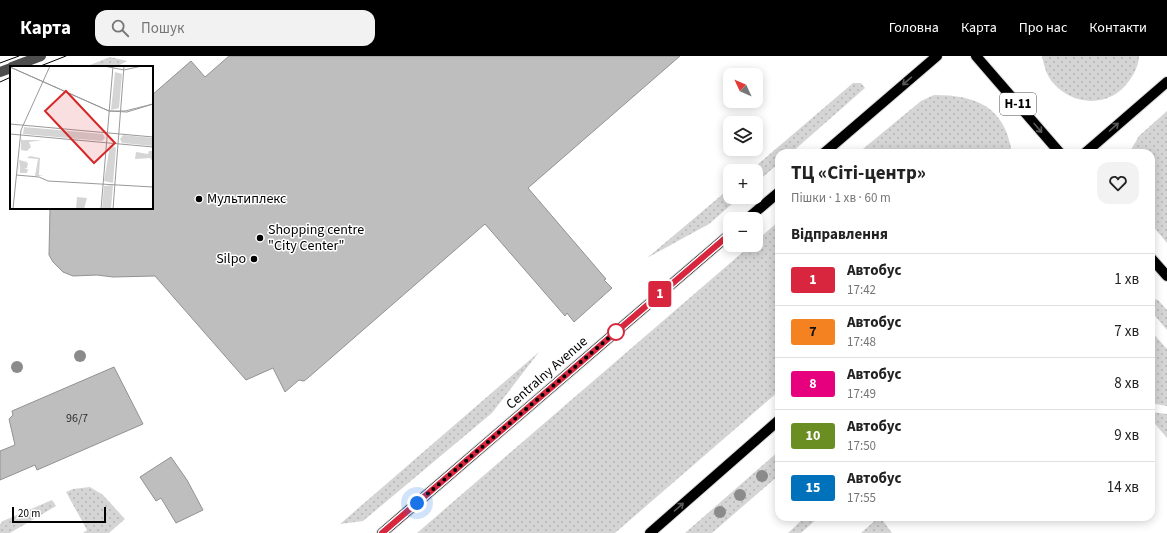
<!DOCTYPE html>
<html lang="uk">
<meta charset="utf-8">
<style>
:root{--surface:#fff;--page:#f2f2f2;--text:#222;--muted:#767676;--line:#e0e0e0;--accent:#000}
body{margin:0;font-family:"Source Sans 3",sans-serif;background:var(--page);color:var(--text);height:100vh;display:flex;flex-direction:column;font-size:15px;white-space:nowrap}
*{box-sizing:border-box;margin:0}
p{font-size:13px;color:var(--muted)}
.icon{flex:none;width:22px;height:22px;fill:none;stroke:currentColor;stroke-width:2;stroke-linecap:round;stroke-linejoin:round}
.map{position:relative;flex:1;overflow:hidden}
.side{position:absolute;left:775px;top:93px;width:380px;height:372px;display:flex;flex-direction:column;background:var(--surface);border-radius:12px;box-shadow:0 2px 10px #0003}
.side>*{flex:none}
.badge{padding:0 8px;border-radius:3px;font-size:14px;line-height:26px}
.needle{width:26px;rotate:314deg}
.controls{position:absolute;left:723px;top:12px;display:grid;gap:8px}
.controls a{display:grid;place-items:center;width:40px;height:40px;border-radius:8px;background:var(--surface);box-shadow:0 2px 10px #0003;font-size:20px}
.scale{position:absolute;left:12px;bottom:10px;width:94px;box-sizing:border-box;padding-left:4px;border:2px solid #000;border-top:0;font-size:11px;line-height:14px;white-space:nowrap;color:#000;-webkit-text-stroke:3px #fff;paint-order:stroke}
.you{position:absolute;width:20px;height:20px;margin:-10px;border:3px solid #fff;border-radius:50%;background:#1a73e8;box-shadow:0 0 0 6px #1a73e833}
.map>.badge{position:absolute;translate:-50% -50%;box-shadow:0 0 0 2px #fff}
h2{padding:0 16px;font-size:15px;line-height:36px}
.round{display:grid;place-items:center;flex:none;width:42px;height:42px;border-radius:12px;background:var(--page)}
.head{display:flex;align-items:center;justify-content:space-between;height:68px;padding:0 16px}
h1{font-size:19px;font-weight:700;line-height:30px}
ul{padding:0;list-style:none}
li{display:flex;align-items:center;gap:12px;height:52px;padding:0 16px;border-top:1px solid var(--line)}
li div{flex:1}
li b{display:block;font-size:15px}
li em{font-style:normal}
li .badge{min-width:44px;font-weight:700;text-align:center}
header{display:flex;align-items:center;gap:24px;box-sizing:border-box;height:56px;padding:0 20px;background:var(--accent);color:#fff}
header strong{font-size:19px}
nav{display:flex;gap:22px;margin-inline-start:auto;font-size:14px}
.search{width:280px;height:36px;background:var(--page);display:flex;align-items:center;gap:10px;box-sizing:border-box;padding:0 14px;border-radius:12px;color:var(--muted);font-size:15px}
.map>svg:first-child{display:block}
.green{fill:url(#green-dots)}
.building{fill:#bebebe;stroke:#929292}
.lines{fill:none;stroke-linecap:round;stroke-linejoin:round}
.major-casing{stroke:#dbdbdb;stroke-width:12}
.minor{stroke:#4e4e4e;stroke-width:10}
.major{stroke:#000;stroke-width:10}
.tram{stroke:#000;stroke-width:1}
.tree{fill:#8b8b8b}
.oneway{stroke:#595959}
.line-casing{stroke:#fff;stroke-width:9}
.line{stroke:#d7263d;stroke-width:6}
.walk{stroke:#000;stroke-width:4;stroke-dasharray:0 7.2}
.poi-dot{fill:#000;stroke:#fff;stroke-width:1.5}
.stop-dot{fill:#fff;stroke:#d7263d;stroke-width:2}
.labels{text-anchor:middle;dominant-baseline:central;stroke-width:3;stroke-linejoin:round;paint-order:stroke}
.number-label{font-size:12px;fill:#303030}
.shield{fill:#fff;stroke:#4c4c4c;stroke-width:1}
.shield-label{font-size:13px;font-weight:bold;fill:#000}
.poi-label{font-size:14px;fill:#000;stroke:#fff;text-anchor:start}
.street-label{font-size:14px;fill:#000;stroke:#fff}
.inset-road{fill:none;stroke:#999;stroke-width:1}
.view{fill:#d62828;fill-opacity:0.15;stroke:#d62828;stroke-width:2}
.inset-edge{fill:none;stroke:#000;stroke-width:2}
</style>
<header>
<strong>Карта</strong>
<div class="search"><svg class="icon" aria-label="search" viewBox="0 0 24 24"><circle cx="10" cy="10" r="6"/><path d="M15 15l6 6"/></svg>Пошук</div>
<nav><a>Головна</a><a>Карта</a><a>Про нас</a><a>Контакти</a></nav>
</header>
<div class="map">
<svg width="1167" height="477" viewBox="0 0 1167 477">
<defs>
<pattern id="green-dots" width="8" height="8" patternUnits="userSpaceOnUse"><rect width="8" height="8" fill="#d5d5d5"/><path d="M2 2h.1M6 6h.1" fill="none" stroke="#b5b5b5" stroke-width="1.8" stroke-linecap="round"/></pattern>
</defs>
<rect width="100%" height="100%" fill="#fff"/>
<path class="green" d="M1042,0H1139C1139,9 1134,18 1129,25C1111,51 1075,51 1054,28C1047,21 1044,10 1042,0Z
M110,1L127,5L116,11H85Z
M853,27H861L865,32L791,97H779V107L756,127V115H750Z
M934,39C977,39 1005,51 1012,97H858L921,45Z
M1167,55V187L1151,168V97H1129L1139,80Z
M730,132V141H740L709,168L647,202Z
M779,165V335L615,477H417L751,189H756V185Z
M1151,242L1158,244L1167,254V274L1151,255Z
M1151,275L1167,293V350L1151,347Z
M539,296L492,357L363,465L340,468Z
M1151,356L1167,358V382L1151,363Z
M779,395V419L712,477H685Z
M90,431L103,439L125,463L109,477H83L87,474L66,436L73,433Z
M52,444L56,450L10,477H0V468L3,465Z
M805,461H819L801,477H788Z
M880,461L892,477H861L879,461Z"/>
<path class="building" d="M229,0H680L528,132L606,223L604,224L612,232L574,266L567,257L565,260L485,168L309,321L304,325L299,324L285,336L273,312L246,324L155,220L113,221L97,219L73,220L63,216L53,206L49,199L50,152H152V39L191,5L205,21Z
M114,311L143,368L37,414L35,409L0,424V395L15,389L9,363L13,359L12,355Z
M171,401L187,424L203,454L176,467L161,442L156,445L140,421Z"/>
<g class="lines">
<defs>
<path id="major" d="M976,0L1060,97
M824,97L937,0
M1085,97L1167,26
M747,163L779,136
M1151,202L1167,220
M382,477L730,178
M650,477L779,364"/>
</defs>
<use href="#major" class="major-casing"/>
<path class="minor" d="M12,11L41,0
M0,16L11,12"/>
<use href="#major" class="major"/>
<path class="tram" d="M0,7L19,0
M38,11L66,0
M0,26L11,21"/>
</g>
<g class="tree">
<circle cx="80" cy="300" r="6"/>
<circle cx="17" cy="311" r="6"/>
<circle cx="762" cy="420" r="6"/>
<circle cx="740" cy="439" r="6"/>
<circle cx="720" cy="456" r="6"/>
</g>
<defs><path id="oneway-shaft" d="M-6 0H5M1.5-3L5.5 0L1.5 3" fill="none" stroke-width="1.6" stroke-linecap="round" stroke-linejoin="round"/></defs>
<g class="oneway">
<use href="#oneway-shaft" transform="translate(907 25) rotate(139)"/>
<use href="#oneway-shaft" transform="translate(1114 71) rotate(-41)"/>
<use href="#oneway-shaft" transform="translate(1038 72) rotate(49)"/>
<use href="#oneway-shaft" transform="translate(679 451) rotate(-41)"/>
</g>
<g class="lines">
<defs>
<path id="line" d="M382,477L730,178"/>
</defs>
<use href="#line" class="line-casing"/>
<use href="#line" class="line"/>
<path class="walk" d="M417,447L618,274L616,276"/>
</g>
<g class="poi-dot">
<circle cx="199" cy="143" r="4"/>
<circle cx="260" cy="182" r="4"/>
<circle cx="254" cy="203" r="4"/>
</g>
<circle class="stop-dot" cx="616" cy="276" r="8"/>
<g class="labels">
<g class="number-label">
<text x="77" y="362">96/7</text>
</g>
<rect class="shield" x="1000" y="37" width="36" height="22" rx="3"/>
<g class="shield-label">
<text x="1018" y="48">Н-11</text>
</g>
<g class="poi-label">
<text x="207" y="143">Мультиплекс</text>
<text x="268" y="174">Shopping centre<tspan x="268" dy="16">"City Center"</tspan></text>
<text x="246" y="203" text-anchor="end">Silpo</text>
</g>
<g class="street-label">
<text transform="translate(547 317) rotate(-41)">Centralny Avenue</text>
</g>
</g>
<g transform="translate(10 10)">
<rect width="143" height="143" fill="#fff"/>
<path d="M105,6L112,8L109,42L101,44ZM14,61L93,68L95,72L92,75L13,68ZM113,69L143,72V80L112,77L110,73ZM11,72L12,74H32L19,76L21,81L17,85L11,84ZM100,79L106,82L103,117L94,115ZM139,85H143V96L140,92L125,93L126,86L138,88ZM20,90L30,92L29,109L33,110H25L28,93L17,92ZM9,94L18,96H15L18,97L17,102L14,103H18L17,107H10V94L8,108ZM103,119L101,143H92L94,120ZM67,131L77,132L74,143H66Z" fill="#d5d5d5"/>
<path class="inset-road" d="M94,0L114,4M0,1L99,45L117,46L143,38M0,1L99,45H115L143,38M114,4L132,0M0,58L143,71M0,68L143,81M6,109L29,111L38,115L143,121M3,143L11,64L40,0M91,143L103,0M103,143L114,0"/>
<path class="view" d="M56,25L105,77L84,97L35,45Z"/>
<rect width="143" height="143" class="inset-edge"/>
</g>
</svg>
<div class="controls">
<a><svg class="needle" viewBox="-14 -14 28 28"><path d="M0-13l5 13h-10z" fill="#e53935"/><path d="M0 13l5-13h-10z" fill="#767676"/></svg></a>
<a><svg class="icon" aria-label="layers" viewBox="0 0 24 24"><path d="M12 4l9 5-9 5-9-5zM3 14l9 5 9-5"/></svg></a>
<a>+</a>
<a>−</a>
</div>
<div class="scale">20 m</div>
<div class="you" style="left:417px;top:447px"></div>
<b class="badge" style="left:660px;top:238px;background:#d7263d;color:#fff">1</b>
<section class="side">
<div class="head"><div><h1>ТЦ «Сіті-центр»</h1><p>Пішки · 1 хв · 60 m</p></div><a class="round"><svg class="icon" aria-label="heart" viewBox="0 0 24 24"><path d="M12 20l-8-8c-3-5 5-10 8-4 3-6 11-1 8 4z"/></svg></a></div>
<h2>Відправлення</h2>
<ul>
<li><span class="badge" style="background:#d7263d;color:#fff">1</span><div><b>Автобус</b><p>17:42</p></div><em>1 хв</em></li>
<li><span class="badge" style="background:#f58220;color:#111">7</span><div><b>Автобус</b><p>17:48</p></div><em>7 хв</em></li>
<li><span class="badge" style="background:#e6007e;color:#fff">8</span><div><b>Автобус</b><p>17:49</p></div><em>8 хв</em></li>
<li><span class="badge" style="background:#6b8e23;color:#fff">10</span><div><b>Автобус</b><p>17:50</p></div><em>9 хв</em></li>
<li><span class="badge" style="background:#0072bc;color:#fff">15</span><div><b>Автобус</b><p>17:55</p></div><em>14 хв</em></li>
</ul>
</section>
</div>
